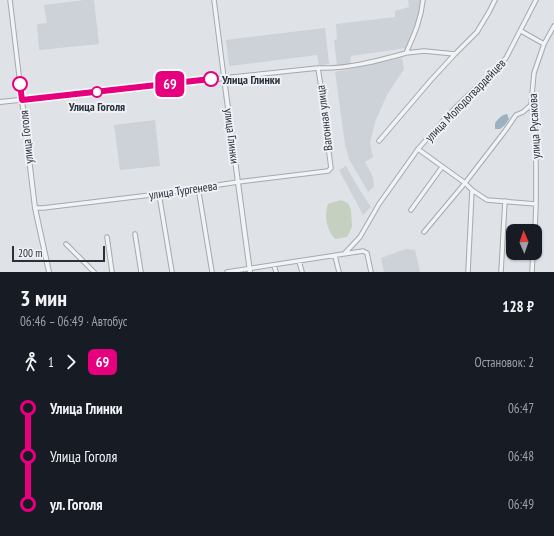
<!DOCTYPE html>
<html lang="ru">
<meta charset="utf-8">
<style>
:root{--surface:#171b24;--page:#20242c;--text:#f1f3f6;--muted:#9ea1a6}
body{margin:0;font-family:"PT Sans Narrow",sans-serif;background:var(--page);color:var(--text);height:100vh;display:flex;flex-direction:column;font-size:15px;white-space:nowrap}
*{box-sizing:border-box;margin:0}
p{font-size:13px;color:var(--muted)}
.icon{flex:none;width:22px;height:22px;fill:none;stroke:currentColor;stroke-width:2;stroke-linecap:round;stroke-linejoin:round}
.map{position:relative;height:272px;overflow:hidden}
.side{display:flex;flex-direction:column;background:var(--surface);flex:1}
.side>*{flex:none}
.badge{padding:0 8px;border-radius:6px;font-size:14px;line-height:26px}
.needle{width:26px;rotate:358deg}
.controls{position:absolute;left:506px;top:224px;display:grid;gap:8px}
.controls a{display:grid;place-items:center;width:36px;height:36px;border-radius:8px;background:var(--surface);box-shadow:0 1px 3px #0004;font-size:20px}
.scale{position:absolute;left:12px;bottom:10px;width:93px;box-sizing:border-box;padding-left:4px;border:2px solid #29313c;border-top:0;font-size:11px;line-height:14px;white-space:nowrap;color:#29313c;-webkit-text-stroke:3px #eef1f5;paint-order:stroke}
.map>.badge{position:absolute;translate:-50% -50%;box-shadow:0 0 0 2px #fff}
.legs{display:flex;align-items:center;gap:6px;height:44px;padding:0 20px;font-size:13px}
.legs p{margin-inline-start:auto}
.overview{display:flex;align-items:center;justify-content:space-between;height:68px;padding:0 20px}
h1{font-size:22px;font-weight:700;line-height:30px}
ul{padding:0 20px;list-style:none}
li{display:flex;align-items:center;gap:14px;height:48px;font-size:15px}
li i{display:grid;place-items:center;width:6px;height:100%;margin:0 5px;background:currentColor}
li i::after{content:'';width:10px;height:10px;margin:-5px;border:3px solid;border-radius:50%;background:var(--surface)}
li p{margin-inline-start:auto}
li:first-child i{background:linear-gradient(#0000 50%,currentColor 0)}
li:last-child i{background:linear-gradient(currentColor 50%,#0000 0)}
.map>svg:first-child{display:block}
.built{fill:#cdd1d8}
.green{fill:#c5d0c0}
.water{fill:#9cb1c4}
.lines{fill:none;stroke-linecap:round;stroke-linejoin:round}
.minor-casing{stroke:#a5a9b0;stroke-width:5.5}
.tertiary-casing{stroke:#a5a9b0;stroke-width:6}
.minor{stroke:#f1f3f5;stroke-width:3.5}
.tertiary{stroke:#f1f3f5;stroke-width:4}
.line-1-casing{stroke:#fff;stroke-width:9}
.line-1{stroke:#e6007e;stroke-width:6}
.stop-1-dot{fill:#fff;stroke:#e6007e;stroke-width:2}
.labels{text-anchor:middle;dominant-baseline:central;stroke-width:4;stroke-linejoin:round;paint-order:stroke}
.stop-label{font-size:12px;font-weight:bold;fill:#29313c;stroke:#eef1f5;text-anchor:start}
.street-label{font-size:12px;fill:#29313c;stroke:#eef1f5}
</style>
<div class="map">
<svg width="554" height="272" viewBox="0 0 554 272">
<rect width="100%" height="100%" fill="#dfe2e7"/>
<path class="built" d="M84,0H94L99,44L39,50L37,24L47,23L44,5Z
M408,0H422L421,10L406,48L351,56L350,64L337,65L334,40L337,39L336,24L395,17V11L409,7Z
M325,28L329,64L319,65L317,55L229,66L226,40Z
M402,58L404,69L387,95L375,122L370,143L373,157L365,162L373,177L374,187L368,192L349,159L345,144L335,72Z
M155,120L160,166L120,170L114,125Z
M346,166L359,189L371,207L363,215L339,170Z
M406,249L415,250L420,272H384L381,258Z"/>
<path class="green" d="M341,200L348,203L351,210L352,227L347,237L335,239C326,229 324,216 328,204L334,202Z"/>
<path class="water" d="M507,114L509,119L505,125L500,129H495V123C498,119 501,115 507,114Z"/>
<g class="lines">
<defs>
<path id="minor" d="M10,0L22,100
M214,0L224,78L318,68C348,69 377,61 406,53C414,35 421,20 423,0
M521,31L544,44
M406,53L424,51L455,54
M379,141L431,80L455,54L477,32L489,12L495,0
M418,149L465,183L472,190L487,200L536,204
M198,187L212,272
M159,194L172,272
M35,208H43L159,194L238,182L328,171L331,168L325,123L326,119L318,68
M411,210L442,167
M535,231L536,204V166L535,125L531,105L534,73L544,44L554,26
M424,232L465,183L505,131L516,115L523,112L531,105
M135,234L141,272
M107,237L112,272
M66,244L94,272
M345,253L360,237L379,204L418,149L450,113L506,58L536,0
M335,256L339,272
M299,261L302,272
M274,265L276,272
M227,272L363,251L367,253L371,272
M468,272L472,190
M501,272L505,201
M532,272L533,253"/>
<path id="tertiary" d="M22,100L35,208L49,272
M0,102L224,78L250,272"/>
</defs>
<use href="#minor" class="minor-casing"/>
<use href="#tertiary" class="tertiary-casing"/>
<use href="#minor" class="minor"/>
<use href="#tertiary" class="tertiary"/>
</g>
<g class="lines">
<defs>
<path id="line-1" d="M20,84L22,100L211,79"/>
</defs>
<use href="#line-1" class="line-1-casing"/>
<use href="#line-1" class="line-1"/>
</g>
<g class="stop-1-dot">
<circle cx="211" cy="79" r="7"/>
<circle cx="20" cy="84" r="7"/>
<circle cx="97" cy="92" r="5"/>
</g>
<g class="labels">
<g class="stop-label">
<text x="222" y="79">Улица Глинки</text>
<text x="97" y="106" text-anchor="middle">Улица Гоголя</text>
</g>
<g class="street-label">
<text transform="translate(465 100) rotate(-46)">улица Молодогвардейцев</text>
<text transform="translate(324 118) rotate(-97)">Вагонная улица</text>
<text transform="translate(534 126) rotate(-93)">улица Русакова</text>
<text transform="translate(232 136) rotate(83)">улица Глинки</text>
<text transform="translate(26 137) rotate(-96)">улица Гоголя</text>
<text transform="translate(183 190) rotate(-8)">улица Тургенева</text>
</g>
</g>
</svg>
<div class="controls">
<a><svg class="needle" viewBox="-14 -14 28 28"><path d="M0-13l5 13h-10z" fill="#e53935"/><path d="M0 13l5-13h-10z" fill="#9ea1a6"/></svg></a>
</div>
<div class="scale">200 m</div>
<b class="badge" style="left:170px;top:84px;background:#e6007e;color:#fff">69</b>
</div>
<section class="side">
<div class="overview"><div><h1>3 мин</h1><p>06:46 – 06:49 · Автобус</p></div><b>128 ₽</b></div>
<div class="legs"><svg class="icon" aria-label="walk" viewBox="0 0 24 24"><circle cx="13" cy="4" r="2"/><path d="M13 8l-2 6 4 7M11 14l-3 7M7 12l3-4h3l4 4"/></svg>1<svg class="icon" aria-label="forward" viewBox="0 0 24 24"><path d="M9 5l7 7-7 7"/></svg><b class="badge" style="background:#e6007e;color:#fff">69</b><p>Остановок: 2</p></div>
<ul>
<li><i style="color:#e6007e"></i><b>Улица Глинки</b><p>06:47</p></li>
<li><i style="color:#e6007e"></i><span>Улица Гоголя</span><p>06:48</p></li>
<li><i style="color:#e6007e"></i><b>ул. Гоголя</b><p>06:49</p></li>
</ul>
</section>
